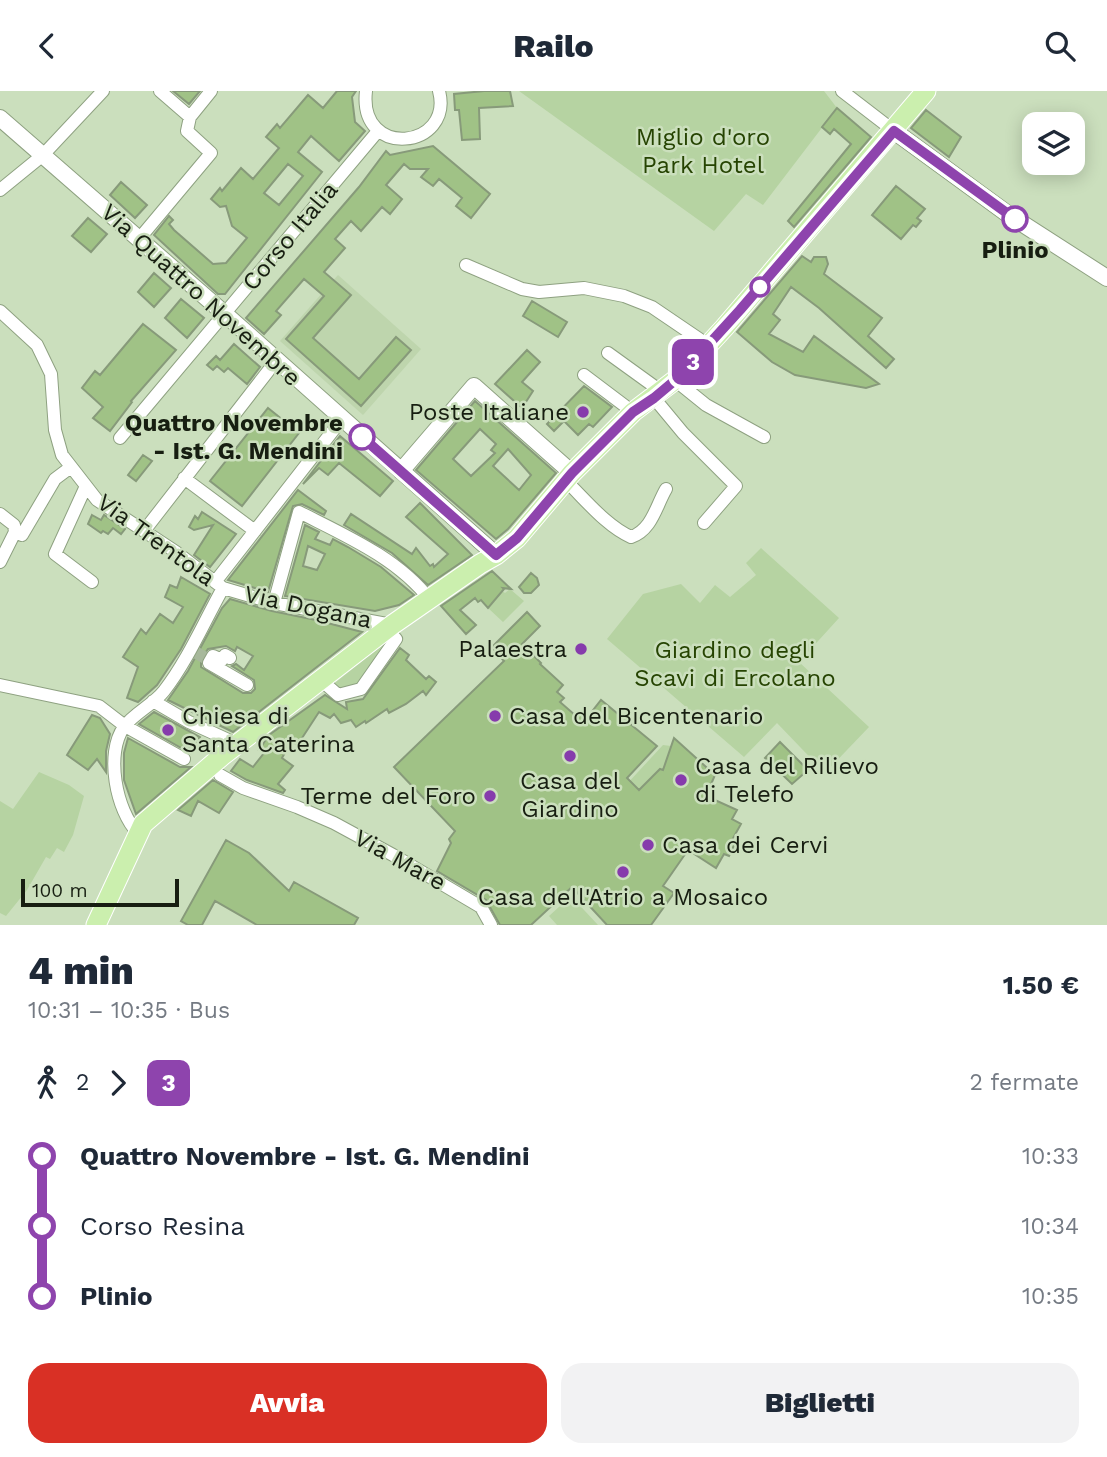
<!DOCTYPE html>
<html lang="it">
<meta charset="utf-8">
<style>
:root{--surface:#fff;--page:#f2f2f3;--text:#1f2937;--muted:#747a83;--accent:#d93025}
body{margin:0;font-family:"Work Sans",sans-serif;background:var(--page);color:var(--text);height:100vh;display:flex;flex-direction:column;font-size:26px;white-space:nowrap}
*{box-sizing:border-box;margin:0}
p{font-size:23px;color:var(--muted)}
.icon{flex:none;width:38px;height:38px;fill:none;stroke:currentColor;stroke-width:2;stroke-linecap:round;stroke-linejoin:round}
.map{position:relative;height:834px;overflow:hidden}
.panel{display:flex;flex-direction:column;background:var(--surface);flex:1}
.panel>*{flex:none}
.badge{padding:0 14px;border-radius:10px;font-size:24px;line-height:46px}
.tools{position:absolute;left:1022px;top:21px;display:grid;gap:14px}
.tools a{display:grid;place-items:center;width:63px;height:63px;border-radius:14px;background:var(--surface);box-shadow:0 4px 18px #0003;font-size:35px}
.scale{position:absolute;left:21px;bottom:18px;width:158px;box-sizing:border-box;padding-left:7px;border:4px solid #171e11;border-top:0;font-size:19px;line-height:24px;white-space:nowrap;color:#171e11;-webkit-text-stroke:5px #cbdfbd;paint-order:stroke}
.map>.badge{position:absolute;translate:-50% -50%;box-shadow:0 0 0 4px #fff}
.legs{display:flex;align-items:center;gap:10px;height:77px;padding:0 28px;font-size:23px}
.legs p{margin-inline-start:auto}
.head{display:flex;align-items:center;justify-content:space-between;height:119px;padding:0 28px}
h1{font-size:38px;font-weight:800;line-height:52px}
.action{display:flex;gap:14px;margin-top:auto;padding:14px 28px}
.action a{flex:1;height:80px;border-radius:21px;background:var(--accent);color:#fff;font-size:28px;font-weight:800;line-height:80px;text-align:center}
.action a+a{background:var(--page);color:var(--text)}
ul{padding:0 28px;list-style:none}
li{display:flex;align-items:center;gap:24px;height:70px;font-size:26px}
li i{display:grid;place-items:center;width:10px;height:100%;margin:0 9px;background:currentColor}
li i::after{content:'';width:18px;height:18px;margin:-9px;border:5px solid;border-radius:50%;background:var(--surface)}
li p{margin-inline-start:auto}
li:first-child i{background:linear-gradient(#0000 50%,currentColor 0)}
li:last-child i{background:linear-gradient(currentColor 50%,#0000 0)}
header{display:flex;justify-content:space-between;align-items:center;height:91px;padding:0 28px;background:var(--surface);font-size:32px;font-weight:800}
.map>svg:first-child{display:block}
.built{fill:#bed5ad}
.green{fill:#b6d3a2}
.building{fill:#a0c286;stroke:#879a7a;stroke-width:2;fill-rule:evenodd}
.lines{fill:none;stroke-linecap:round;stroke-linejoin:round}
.minor-tunnel{stroke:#a7b89b;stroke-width:12;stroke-dasharray:12 6;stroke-linecap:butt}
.minor-casing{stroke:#8ea181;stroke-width:14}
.tertiary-casing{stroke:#8ea181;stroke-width:18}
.primary-casing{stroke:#fff;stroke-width:21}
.minor{stroke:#fff;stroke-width:12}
.tertiary{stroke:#fff;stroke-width:16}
.primary{stroke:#cbefae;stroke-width:19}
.line-1-casing{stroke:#fff;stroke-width:16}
.line-1{stroke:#8e44ad;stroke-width:10}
.stop-1-dot{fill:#fff;stroke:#8e44ad;stroke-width:3.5}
.poi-dot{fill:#863bac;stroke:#cbdfbd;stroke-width:2.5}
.labels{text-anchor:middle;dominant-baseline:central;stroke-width:5;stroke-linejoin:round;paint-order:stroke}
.park-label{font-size:24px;fill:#264402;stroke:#cbdfbd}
.street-label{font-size:24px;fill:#171e11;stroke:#cbdfbd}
.stop-label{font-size:24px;font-weight:bold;fill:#171e11;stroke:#cbdfbd}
.poi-label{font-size:24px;fill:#171e11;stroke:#cbdfbd;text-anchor:start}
</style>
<header><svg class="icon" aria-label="back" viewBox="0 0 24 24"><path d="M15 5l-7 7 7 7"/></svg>Railo<svg class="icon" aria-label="search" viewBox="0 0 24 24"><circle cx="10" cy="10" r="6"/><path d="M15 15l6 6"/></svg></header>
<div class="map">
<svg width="1107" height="834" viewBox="0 0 1107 834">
<rect width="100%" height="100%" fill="#cbdfbd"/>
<path class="built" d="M338,184L421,258L363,324L280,250Z"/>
<path class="green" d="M519,0H824L837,17L763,114L746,103L714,140Z
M761,457L839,527L799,571L869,636L825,682L777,632L744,666L607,548L643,503L681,493L700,512L715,494L730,506L756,484L746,472Z
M510,498L524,510L503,531L488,517L502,500L505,502Z
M384,553L390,558L365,588L337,602L331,595Z
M663,654L671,655L663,679L639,699L635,694L629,699L625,695Z
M39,681L69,694L84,705L73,744L64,761L57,757L50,768L46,766L27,799L6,825L0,822V710L13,718Z
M571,805L598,834H557L549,825Z"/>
<path class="building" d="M173,0H200L189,13Z
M337,0H356L352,6L355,31L365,40L339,70L311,45L298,61L322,81L225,203H218L154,144L169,125L173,129L169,133L174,139L213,173L226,172L247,147L232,135L226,115L220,116L211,108L220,97L222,100L241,77L253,88L279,57L266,46L277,33L280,37L308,4L323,17ZM288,73L303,85L279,114L264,102Z
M484,0H510L513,15L479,17L480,48L462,49L459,19H455L454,3Z
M837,17L871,46L794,136L788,130L851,53L834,38L830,43L822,36Z
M926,19L961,46L949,66L911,37Z
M433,55L490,103L471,127L456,115L462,107L439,88L433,95L421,86L428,78H410L404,73L386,94L402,108L390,123L382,116L361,140L351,130L335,148L345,157L324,181L351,204L313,247L359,288L396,246L411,259L361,315L286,248L324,205L304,188L276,220L281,224L264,243L246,227L359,96L386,60L390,64Z
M121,91L147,114L135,127L110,104Z
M896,95L925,118L917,127L921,130L916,136L913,134L901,148L872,124Z
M88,127L107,143L91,161L72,145Z
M802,165L811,171L814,166H826L828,173L824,183L882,227L868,245L894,268L886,277L819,217L791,196L773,223L780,229L769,243L803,261L814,245L879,293L866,297L795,284L772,271L737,241Z
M154,182L171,197L154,216L138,201Z
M181,208L204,227L187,247L165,227Z
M532,210L567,231L558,246L523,225Z
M143,233L176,259L131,310L132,311L110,340L93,327L103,316L82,297L95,280L100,284Z
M234,253L260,276L247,293L228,277L224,281L217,275L213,279L207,274L216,265L220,269Z
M527,259L540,271L522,291L533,300L522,317L495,293Z
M584,295L612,316L593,336L589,333L578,344L564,330L554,340L547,333Z
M475,310L556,382L508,438L496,448L416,379ZM480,338L496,353L491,359L495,362L471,385L453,368ZM508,358L531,384L519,399L493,375Z
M268,317L299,342L242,415L210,390Z
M340,345L393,390L380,405L339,372L328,384L319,377L303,393Z
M143,364L152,370L136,390L128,384Z
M298,399L326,420L324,424L302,413L293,415L268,501L228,489Z
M420,412L472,464L428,494L392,462L344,434L351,423L412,463L416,457L430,475L433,473L434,476L448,463L406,426Z
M202,421L236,443L210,476L194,464L213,434L194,439L189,436L195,425L198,428Z
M92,424L101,429L104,424L125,438L121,443L113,437L108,443L103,440L101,442L88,433Z
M305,434L319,441L315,448L330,454L333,448L348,456L381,476L414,504L399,514L375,520L285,505ZM308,455L325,463L317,479L303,475Z
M492,480L511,498L503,497L504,498L488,517L481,509L478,511L475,507L460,519L476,534L466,543L441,515Z
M531,482L537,487L539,494L531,502H524L519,496Z
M181,486L210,503L181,558L157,594L138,611L127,607L138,576L123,566L141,538L146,543L160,523L173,532L183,516L165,506L170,494L177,497Z
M230,508L272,520L316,529L362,541L233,641L168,609L188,580L222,517ZM226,555L235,560L237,556L253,565L244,579L236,573L232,575L254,589L255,598L251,602H243L201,576V568L208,558Z
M527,521L540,535L522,553L541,572L540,573L563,594L557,601L564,607L560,611L576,625L579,622L586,628L601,609L657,655L627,687L639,699L660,678L663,679L674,647L715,684L706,705L737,719L732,728L741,733L732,749L736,751L729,765L724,763L716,777L688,759L663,795L674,802L651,834H607L572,796L531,834H500L486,809L437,780L451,752L449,748L455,740L394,676L504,570L492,556Z
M400,557L409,564L406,569L426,588L429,585L436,591L426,604L423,600L406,613L389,622L387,618L366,632L365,630L356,636L351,629L341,632L334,623L330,627L319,621L302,647L303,648L298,655L292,649L282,667L293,675L278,693L285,699L283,702L247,689L231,680L240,668L253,676L264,662L259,659L269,644L325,604L347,618L346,611L363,608Z
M154,621L200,646L190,662L139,633Z
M92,624L100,627L110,643L106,660V681L97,668L88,679L67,664Z
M128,647L180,676H191L136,723L124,689V662Z
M780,651L808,679L792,693L765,667Z
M213,689L233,701L219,722L198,710L191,725L178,719Z
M226,749L249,762L289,800L294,791L358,827L354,834H257L215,810L202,834H188L181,830Z"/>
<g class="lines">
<path class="minor-tunnel" d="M195,561L207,568"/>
<defs>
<path id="minor" d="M160,0L190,26L211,0
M366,0C358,69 454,58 439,0
M842,0L894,40
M0,99L43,64L103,0
M139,148L211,62L187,40L190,26
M466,174L522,198L539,201L584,197L624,205L652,216L708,254
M0,220L37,254L51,283L55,339L62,364L97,409L176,461L223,497L274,512L392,534
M608,262L662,301
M584,284L633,321
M675,289L706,314L764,346
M654,307L683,342L736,395L704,432
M120,347L378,40
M184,387L255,440
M565,389C585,408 606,435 631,446C652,439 656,415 666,398
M86,395L55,463L92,491
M0,423L14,434L15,441
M144,440L276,270
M0,471L15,441L22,444L55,388L71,376
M215,491L342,328
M274,512L299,421C344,444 398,467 430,509
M230,567L225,564L222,569L213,565L209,572L247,594
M321,589L338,604L361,598L396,548L387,538
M0,594L99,615L125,635L184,668
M153,610L189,631L237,653
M220,684L243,697L297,716L334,732L393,764L481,816L491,834
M138,742C116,720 105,662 124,636C134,622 153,614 164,600C188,569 204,531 223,497"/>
<path id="tertiary" d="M0,27L225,223L496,464
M894,40L1009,124L1107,187
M401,380L474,295L572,382"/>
<path id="primary" d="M96,834L143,733L222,665L392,534L480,473L496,464L517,447L572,382L633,321L679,286L724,237L926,0"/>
</defs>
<use href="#minor" class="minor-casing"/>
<use href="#tertiary" class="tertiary-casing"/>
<use href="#primary" class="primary-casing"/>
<use href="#minor" class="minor"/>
<use href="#tertiary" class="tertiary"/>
<use href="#primary" class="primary"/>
</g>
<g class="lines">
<defs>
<path id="line-1" d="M362,346L496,464L517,447L572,382L633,321L654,307L679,286L740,219L894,40L1015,128"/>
</defs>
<use href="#line-1" class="line-1-casing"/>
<use href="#line-1" class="line-1"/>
</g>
<g class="stop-1-dot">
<circle cx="1015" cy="128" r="12"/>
<circle cx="760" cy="196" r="9"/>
<circle cx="362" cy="346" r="12"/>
</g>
<g class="poi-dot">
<circle cx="583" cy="321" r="7"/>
<circle cx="581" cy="558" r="7"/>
<circle cx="495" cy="625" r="7"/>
<circle cx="168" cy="639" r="7"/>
<circle cx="570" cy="665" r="7"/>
<circle cx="681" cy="689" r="7"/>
<circle cx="490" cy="705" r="7"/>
<circle cx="648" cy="754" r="7"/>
<circle cx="623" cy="781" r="7"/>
</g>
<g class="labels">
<g class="park-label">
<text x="703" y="46">Miglio d'oro<tspan x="703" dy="28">Park Hotel</tspan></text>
<text x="735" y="559">Giardino degli<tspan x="735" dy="28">Scavi di Ercolano</tspan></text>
</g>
<g class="street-label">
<text transform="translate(290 145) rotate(-50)">Corso Italia</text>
<text transform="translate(201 204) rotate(42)">Via Quattro Novembre</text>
<text transform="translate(156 449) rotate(36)">Via Trentola</text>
<text transform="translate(308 516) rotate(12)">Via Dogana</text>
<text transform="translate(400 769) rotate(29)">Via Mare</text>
</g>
<g class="stop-label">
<text x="1015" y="159">Plinio</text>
<text x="343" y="332" text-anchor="end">Quattro Novembre<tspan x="343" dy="28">- Ist. G. Mendini</tspan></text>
</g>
<g class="poi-label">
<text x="569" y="321" text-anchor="end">Poste Italiane</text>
<text x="567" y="558" text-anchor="end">Palaestra</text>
<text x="182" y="625">Chiesa di<tspan x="182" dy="28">Santa Caterina</tspan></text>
<text x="509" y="625">Casa del Bicentenario</text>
<text x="695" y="675">Casa del Rilievo<tspan x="695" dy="28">di Telefo</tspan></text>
<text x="570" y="690" text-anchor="middle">Casa del<tspan x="570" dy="28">Giardino</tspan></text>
<text x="476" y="705" text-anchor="end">Terme del Foro</text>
<text x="662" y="754">Casa dei Cervi</text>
<text x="623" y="806" text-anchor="middle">Casa dell'Atrio a Mosaico</text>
</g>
</g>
</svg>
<div class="tools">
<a><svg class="icon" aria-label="layers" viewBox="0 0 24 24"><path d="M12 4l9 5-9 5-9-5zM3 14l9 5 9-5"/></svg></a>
</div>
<div class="scale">100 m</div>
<b class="badge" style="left:693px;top:271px;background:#8e44ad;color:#fff">3</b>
</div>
<section class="panel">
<div class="head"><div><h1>4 min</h1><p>10:31 – 10:35 · Bus</p></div><b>1.50 €</b></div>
<div class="legs"><svg class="icon" aria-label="walk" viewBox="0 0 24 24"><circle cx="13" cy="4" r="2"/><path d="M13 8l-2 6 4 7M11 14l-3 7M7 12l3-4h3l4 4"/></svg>2<svg class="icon" aria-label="forward" viewBox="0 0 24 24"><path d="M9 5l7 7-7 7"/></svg><b class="badge" style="background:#8e44ad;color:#fff">3</b><p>2 fermate</p></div>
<ul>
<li><i style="color:#8e44ad"></i><b>Quattro Novembre - Ist. G. Mendini</b><p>10:33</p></li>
<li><i style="color:#8e44ad"></i><span>Corso Resina</span><p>10:34</p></li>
<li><i style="color:#8e44ad"></i><b>Plinio</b><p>10:35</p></li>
</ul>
<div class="action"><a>Avvia</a><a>Biglietti</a></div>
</section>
